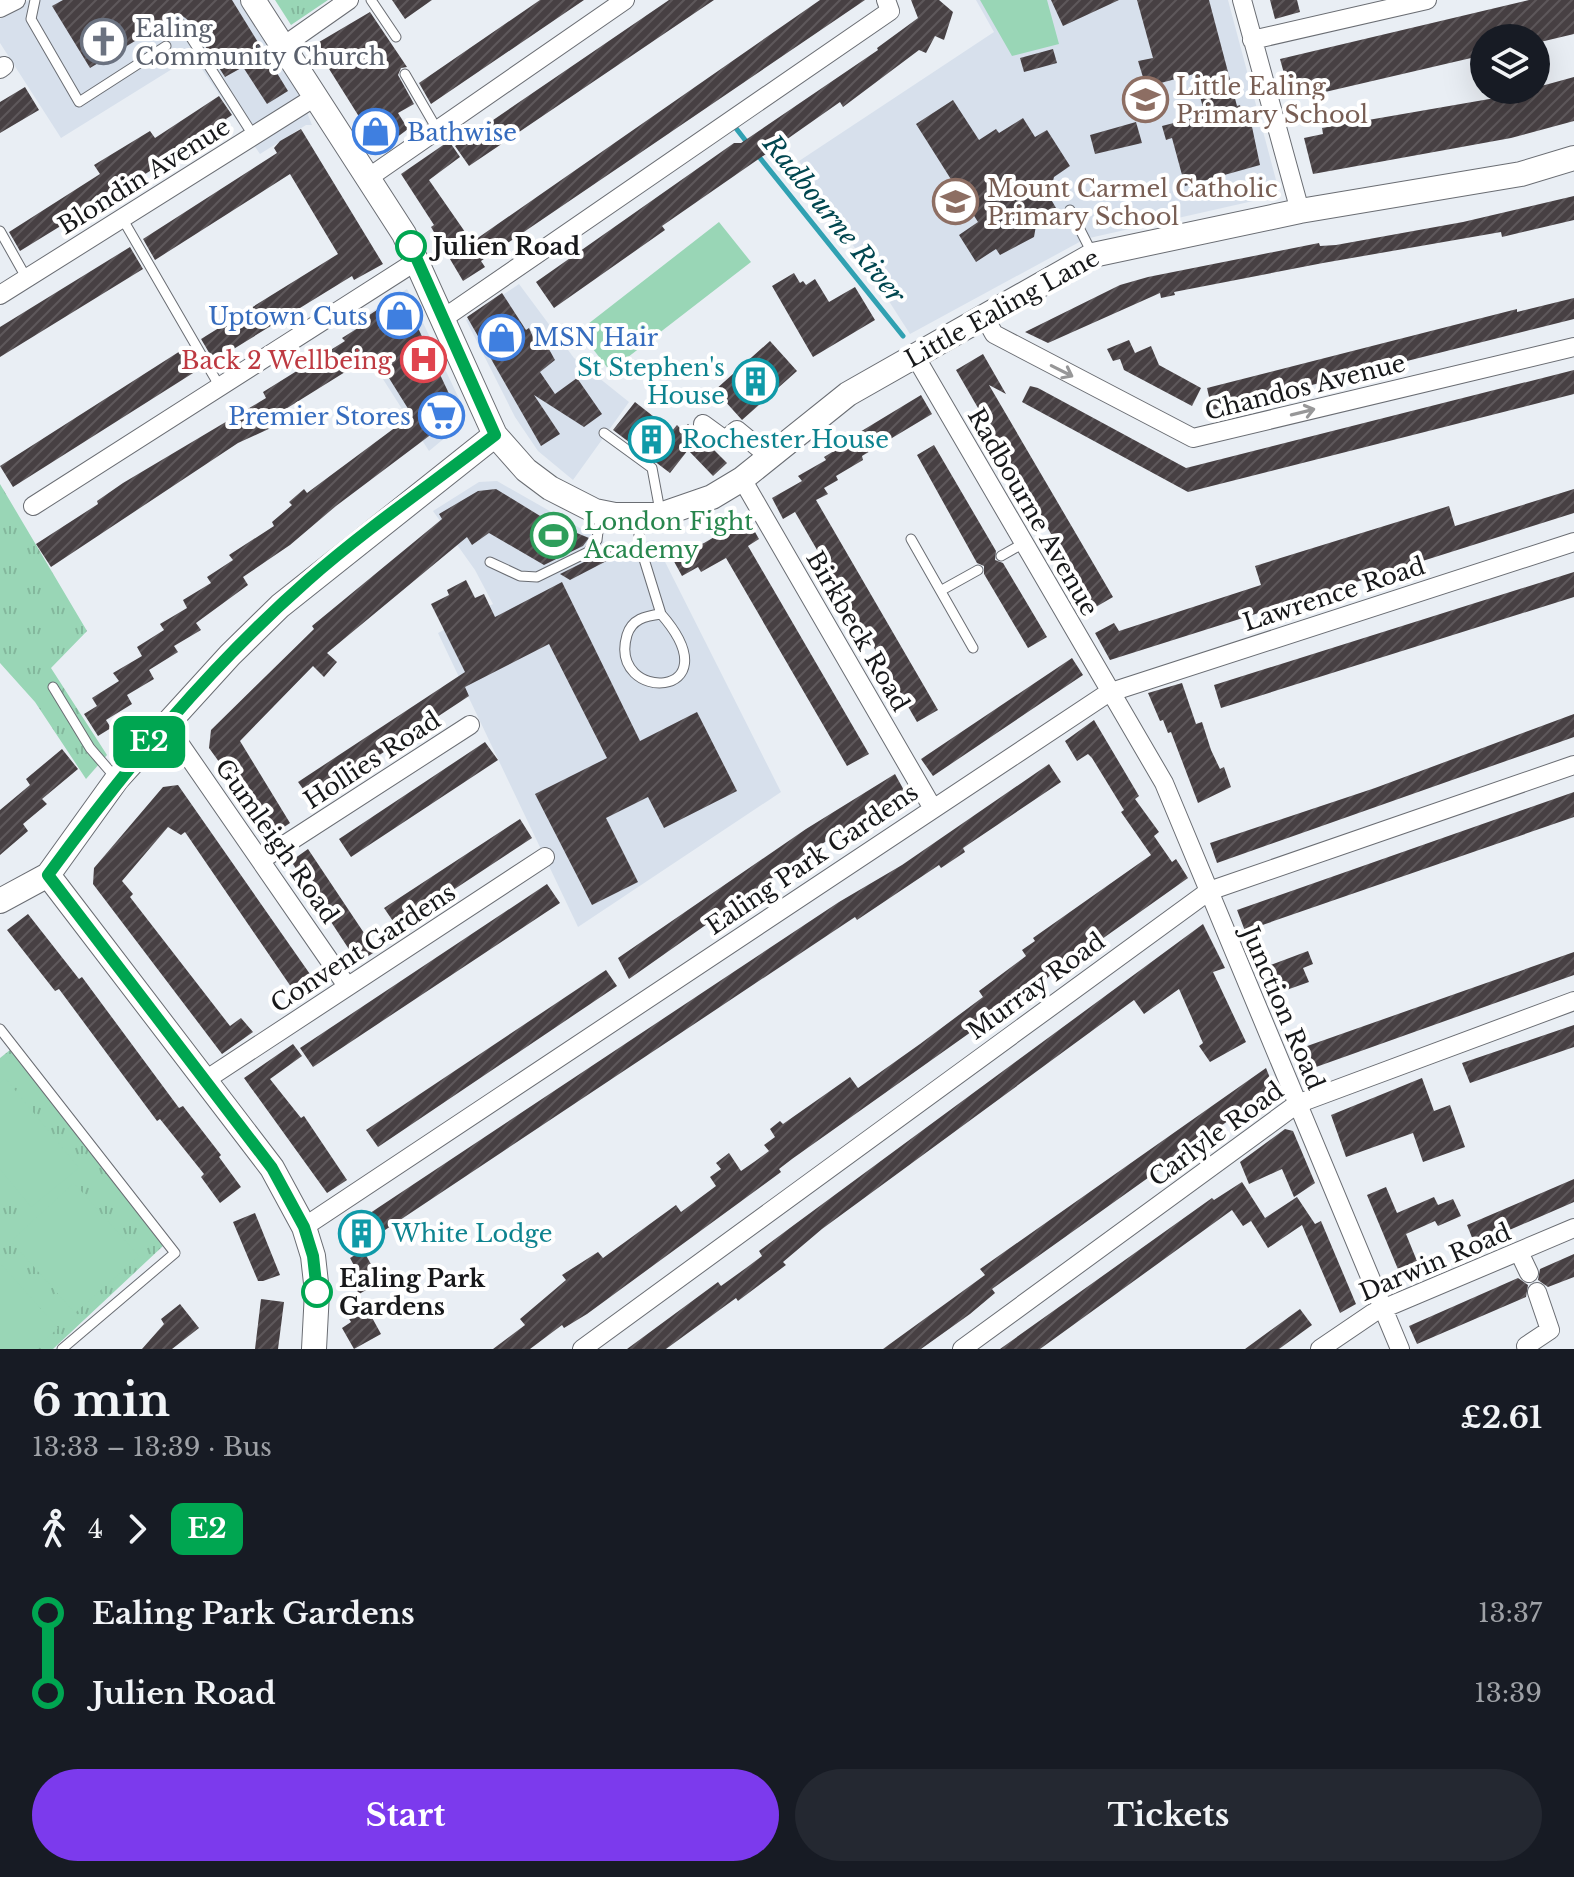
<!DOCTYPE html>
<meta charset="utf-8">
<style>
:root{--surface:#171b24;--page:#242831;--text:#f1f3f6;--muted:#9ea1a6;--accent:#7c3aed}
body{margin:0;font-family:"Libre Baskerville",serif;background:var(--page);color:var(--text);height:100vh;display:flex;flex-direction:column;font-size:30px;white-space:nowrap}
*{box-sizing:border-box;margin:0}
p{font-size:26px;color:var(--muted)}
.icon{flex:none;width:44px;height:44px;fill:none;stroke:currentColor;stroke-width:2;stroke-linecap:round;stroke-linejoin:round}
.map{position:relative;height:1349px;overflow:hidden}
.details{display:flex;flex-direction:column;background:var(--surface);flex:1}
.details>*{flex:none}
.badge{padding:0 16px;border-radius:12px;font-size:28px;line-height:52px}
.fabs{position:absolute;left:1470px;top:24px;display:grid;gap:16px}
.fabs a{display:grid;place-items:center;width:80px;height:80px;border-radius:50%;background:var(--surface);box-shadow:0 8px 32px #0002;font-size:40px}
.map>.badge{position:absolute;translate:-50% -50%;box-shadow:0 0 0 4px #fff}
.legs{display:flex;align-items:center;gap:12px;height:88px;padding:0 32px;font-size:26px}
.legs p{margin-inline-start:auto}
.overview{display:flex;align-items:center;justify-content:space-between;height:136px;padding:0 32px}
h1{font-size:44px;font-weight:700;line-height:60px}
.action{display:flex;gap:16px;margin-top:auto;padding:16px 32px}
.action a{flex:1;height:92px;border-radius:48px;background:var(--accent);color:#fff;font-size:32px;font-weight:700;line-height:92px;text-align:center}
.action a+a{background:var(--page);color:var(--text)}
ul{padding:0 32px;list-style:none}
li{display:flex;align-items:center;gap:28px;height:80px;font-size:30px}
li i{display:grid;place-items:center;width:12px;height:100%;margin:0 10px;background:currentColor}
li i::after{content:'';width:20px;height:20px;margin:-10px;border:6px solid;border-radius:50%;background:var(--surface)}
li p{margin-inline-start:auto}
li:first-child i{background:linear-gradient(#0000 50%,currentColor 0)}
li:last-child i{background:linear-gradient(currentColor 50%,#0000 0)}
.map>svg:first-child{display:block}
.built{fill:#d7e0ec}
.grass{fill:url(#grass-tufts)}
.garden{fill:#99d6b6}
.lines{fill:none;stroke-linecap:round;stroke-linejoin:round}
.stream{stroke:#30a1b2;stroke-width:5}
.building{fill:url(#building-hatch)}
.lane-casing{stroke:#6a6d73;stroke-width:11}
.street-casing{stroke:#6a6d73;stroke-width:20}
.secondary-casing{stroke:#6a6d73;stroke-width:26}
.lane{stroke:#fff;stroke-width:9}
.street{stroke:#fff;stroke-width:18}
.secondary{stroke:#fff;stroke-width:24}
.oneway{stroke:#979798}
.line-1-casing{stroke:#fff;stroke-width:18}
.line-1{stroke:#00a651;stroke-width:12}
.stop-1-dot{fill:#fff;stroke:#00a651;stroke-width:4}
.labels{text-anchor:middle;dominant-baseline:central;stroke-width:8;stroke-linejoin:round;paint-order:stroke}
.worship-label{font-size:24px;fill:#5b616d;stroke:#fff;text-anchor:start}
.education-label{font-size:24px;fill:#785e54;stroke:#fff;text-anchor:start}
.shop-label{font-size:24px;fill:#366cbe;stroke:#fff;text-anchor:start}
.street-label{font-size:24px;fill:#17181a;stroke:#fff}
.stop-label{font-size:24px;font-weight:bold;fill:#17181a;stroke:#fff;text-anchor:start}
.health-label{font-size:24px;fill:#be3a42;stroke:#fff;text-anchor:end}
.culture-label{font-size:24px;fill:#0d838f;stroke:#fff;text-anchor:start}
.leisure-label{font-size:24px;fill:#27864d;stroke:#fff;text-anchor:start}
.water-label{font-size:26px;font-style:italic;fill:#00464f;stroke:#fff}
</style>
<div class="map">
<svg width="1574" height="1349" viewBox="0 0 1574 1349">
<defs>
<pattern id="grass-tufts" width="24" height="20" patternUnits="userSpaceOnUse" patternTransform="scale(2)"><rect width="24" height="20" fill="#99d6b6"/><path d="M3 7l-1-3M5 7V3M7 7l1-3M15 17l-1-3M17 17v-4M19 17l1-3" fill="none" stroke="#83b79c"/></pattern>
<pattern id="building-hatch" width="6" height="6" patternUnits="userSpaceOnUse" patternTransform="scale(2)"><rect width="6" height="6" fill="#474043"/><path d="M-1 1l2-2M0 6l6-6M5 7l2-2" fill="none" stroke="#5e585b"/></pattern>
</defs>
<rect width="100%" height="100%" fill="#e9eef4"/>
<path class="built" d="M29,0H252L281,47L312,125H306L260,154L193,56L61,138L0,43V19Z
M976,0H1228L1280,195L1085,239L910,334L799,161L994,32Z
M519,284L574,358L629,402L573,480L538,451L515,417L466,320Z
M407,289L462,405L458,427L429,451L349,326Z
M497,481L606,543L631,545L654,540L781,792L578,927L438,633L493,604L475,570L433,511L479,482Z"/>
<path class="grass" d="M275,0H328L291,25Z
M0,484L87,631L51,668L107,755L86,779L35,702L0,663Z
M10,1050L163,1246L53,1349H0V1058Z"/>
<path class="garden" d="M980,0H1047L1059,44L1012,56Z
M719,222L751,262L610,371L579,331Z
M5,1078L79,1168L31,1207L0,1169V1083Z
M74,1183L139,1256L75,1313L11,1241Z
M0,1263L58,1328L35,1349H0Z"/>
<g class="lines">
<path class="stream" d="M735,127L749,145
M756,153L903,336"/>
</g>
<path class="building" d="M63,0H232L288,91L267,104L243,67L225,77L189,21L180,14L90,68L52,6Z
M392,0H432L405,19Z
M540,0H584L431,104L419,83Z
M669,0H714L469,166L455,146Z
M820,0H865L481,261L485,267L463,281L431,227L434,225L401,174L449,141L460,157L429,180L472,242Z
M911,0H939L953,12L944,40L935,36L926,53L919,50L843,107L840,102L773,149L662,226L665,230L554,308L536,282L734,143H741L878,50L877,48L918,18Z
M1051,0H1119L1063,26Z
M1137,0H1209L1237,106L1240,105L1245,124L1251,122L1260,165L1185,186L1172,138L1166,140L1162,126L1205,115L1194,74L1146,87L1138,61L1153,58Z
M1270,0H1297L1300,12L1275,19Z
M1529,0H1574V34L1536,43V38H1484V55L1295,99L1290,76L1285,77L1280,59Z
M370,12L407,67L401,68L398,75L414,104L398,113L408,129L380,150L314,45Z
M1053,49L1057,63L1024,72L1020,58Z
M1574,77V121L1511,138L1313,174L1304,138L1323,134L1322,128L1501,97Z
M25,87L39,110L0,133V102Z
M219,96L232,115L226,119L228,123L20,251L9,232L100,174L94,165L150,131L155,138Z
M953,100L979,140L996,129L999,133L1023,118L1035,137L1047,130L1070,166L1054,177L1052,185L1045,189L1056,208L1037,220L1034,237L1000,255L996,249L976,262L959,235L978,222L916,124Z
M1136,122L1142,143L1095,154L1090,135Z
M301,129L383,264L354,280L352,276L214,361L201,339L338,254L290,174L155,260L143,239L277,153L274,148L280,141Z
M1574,196V220L1502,237L1501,232L1323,263L1174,292L1175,295L1161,298L1160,293L1048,343L1025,332L1120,285L1148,277L1319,243L1320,246L1336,245L1463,222Z
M130,247L143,269L0,357V327Z
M794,273L800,283L803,281L806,285L815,279L829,302L855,287L875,320L813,357L772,286Z
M502,293L526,330L529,328L533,337L540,333L555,360L540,372L555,394L577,378L602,414L584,427L534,395L560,434L541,446L467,317Z
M402,294L452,400L449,421L336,506L290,545L243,577L248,585L196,623L201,630L174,646L178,652L149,670L154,679L127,695L132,704L106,720L111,728L98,736L84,714L97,706L92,698L119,681L113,673L142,656L137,647L164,630L160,624L187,608L183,600L211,583L207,577L233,560L229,555L274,526L272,522L292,505L289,502L304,489L307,493L412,415L374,354L268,420L273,427L238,443L51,567L36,544L98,504L97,501L123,483L266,398L263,392L345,341L342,338L369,321L366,317Z
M1574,298V319L1212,410L1207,388L1517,309V312Z
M1129,340L1135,353L1151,346L1159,365L1201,388L1192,406L1124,370L1120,359L1113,361L1107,349Z
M770,341L797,371L742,420L715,390Z
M188,346L201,368L13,487L0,466Z
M983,354L1006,394L989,385L1113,597L1094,608L956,370Z
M1574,370V394L1188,492L1022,402L1030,386L1038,388L1186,468Z
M921,395L932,414L862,456L863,460L836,476L838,480L824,488L828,494L816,500L938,710L917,722L795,512L783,519L772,498L802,481L798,476L826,460L824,457L852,440L850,438Z
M635,402L672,431L677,425L682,430L688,424L727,463L713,476L688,450L670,473L613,430Z
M934,445L996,551L995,560L1003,563L1047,637L1028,648L984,574V566L977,563L917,455Z
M496,489L550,522L589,538L583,546L544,565L489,533L472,545L467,537L327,653L337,662L324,677L313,666L240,741L290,823L272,835L209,748L211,730L314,629L312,626L442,519L439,514L478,491Z
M1574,489V513L1110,660L1095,633L1114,623L1119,631L1261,585L1255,566L1449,506L1455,526Z
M747,518L759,539L748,546L869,754L847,766L726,558L701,572L698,567L682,576L671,556L704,543Z
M602,545L620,554L570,580L560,574L592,558Z
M1574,572V597L1221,708L1214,685Z
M466,580L475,598L484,594L495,617L562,582L640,741L697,712L737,791L664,828L648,797L606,818L638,882L592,905L535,794L607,758L549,644L465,687L469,696L311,800L298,782L465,672L431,604L449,595L447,590Z
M1072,658L1083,675L933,776L921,759Z
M1182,683L1196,724L1202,722L1211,750L1220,769L1224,767L1231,787L1198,803L1171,732L1168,733L1163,720L1160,721L1148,693Z
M1574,714V737L1217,863L1210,843L1375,788Z
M1094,720L1139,796L1135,799L1159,832L1154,836L1172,862L1176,859L1188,878L792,1159L779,1169L781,1172L587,1314L564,1328L562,1325L530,1349H493L525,1325L520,1319L566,1280L562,1275L598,1252L603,1258L676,1205L681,1212L716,1186L710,1177L721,1169L716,1163L729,1153L741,1171L754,1162L769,1151L764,1145L775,1137L770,1129L780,1121L783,1124L850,1077L858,1088L920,1044L983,997L979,991L1026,956L1022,950L1035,941L1033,938L1151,855L1121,812L1124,810L1092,758L1088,754L1077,761L1065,741Z
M485,742L498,760L351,857L339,839Z
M62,749L78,769L42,799L47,804L23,824L28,831L0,855V810L30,785L26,779Z
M1049,764L1061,782L963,848L965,852L941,868L939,865L857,920L855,917L358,1248L346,1229L839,902L902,865Z
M895,774L906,794L815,848L629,979L618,958L806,829Z
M178,785L319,987L300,1000L185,832L181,835L168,827L122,881L133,894L130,897L230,1026L241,1018L253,1032L222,1054L93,884L94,868L163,787Z
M1574,792V817L1245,931L1237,910Z
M520,819L532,838L397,927L384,908Z
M308,849L376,951L358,963L291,861Z
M547,884L560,903L313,1067L300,1048Z
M28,914L79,979L82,977L179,1108L183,1106L221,1155L219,1157L241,1187L220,1203L201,1177L204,1174L160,1119L157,1121L59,989L55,991L7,930Z
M1203,924L1225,968L1213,972L1246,1042L1210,1062L1199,1046L1203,1043L1179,989L1144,1014L1134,1000L822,1229L783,1262L786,1265L738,1301L736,1298L666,1349H627L718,1282L721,1286L746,1268L762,1256L759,1251L798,1222Z
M1308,951L1313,964L1303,968L1309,982L1278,993L1268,966Z
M1574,952V975L1302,1072L1293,1051Z
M606,970L617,986L378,1147L366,1130Z
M1574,1025V1047L1470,1083L1462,1063Z
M293,1044L302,1056L270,1079L301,1118L304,1116L347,1180L327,1193L244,1078Z
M1266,1068L1274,1088L992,1289L995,1293L970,1314L921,1349H883L985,1275L980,1269Z
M1422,1078L1434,1111L1450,1105L1465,1147L1423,1162L1413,1133L1346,1157L1331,1115Z
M1285,1129L1293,1131L1315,1183L1294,1197L1282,1169L1249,1184L1240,1162Z
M1574,1179V1202L1475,1245L1467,1225Z
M1242,1182L1265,1218L1297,1197L1315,1224L1321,1221L1356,1304L1340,1313L1302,1225L1268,1248L1251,1221L1243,1226L1232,1210L1040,1349H1000L1212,1198L1214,1200Z
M1386,1187L1397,1213L1434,1197L1438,1205L1453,1199L1461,1216L1438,1226L1435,1221L1406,1234L1419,1266L1400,1274L1367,1195Z
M255,1213L280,1275L263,1281H258L233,1222Z
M363,1250L381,1282L359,1294L349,1276L357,1271L350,1258Z
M1574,1254V1277L1548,1287L1538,1280L1540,1269Z
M1518,1278L1528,1285L1526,1297L1417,1344L1409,1326Z
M261,1299L284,1302L278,1349H255Z
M364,1303L381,1334L354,1349L342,1328L351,1322L346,1314Z
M180,1304L199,1328L172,1349H142L164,1324L161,1319Z
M1300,1309L1312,1325L1279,1349H1245Z"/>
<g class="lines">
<defs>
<path id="lane" d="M35,0L31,19L79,102L166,46
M371,0L396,37
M183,25L253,135
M405,74L438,131
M1070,210L1092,253
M122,218L220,387
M0,231L27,279
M604,433L652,468L660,511
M639,517V543L661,614
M911,539L973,648
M1001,556L1024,543
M490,562L520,576L537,577L588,552L597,540L600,515
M942,590L978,570
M661,614C736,700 607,704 627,635C632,619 645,616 661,614Z
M53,687L90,748L115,777
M0,1029L175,1253L62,1349"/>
<path id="street" d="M1242,0L1300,211
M0,8L16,0
M1252,40L1427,0
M282,47L349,0
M0,69L4,66
M368,178L625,0
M0,295L315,97
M984,316L994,334L1193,438L1574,347
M444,318L890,11L886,0
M915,356L1164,783L1400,1349
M703,424L725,440L737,430L770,457
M742,479L932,807
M33,506L418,260
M166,724L347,986
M261,860L470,725
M207,1079L545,857
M304,1227L1108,693L1574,542
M1519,1252L1529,1273
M1526,1346L1550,1330L1537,1292
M582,1349L1209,891L1574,765
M962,1349L1297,1104L1574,1001
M1320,1349L1373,1313L1574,1228"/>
<path id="secondary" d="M253,0L404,234L495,435L526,470L550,488L595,511L615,515H660L712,497L742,479L848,394L1093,255L1300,211L1521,174L1574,158
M48,875L272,1168L304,1227L313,1256L317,1292L314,1349
M0,901L48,875L117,779L230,655L280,606L495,435"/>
</defs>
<use href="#lane" class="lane-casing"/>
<use href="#street" class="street-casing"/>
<use href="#secondary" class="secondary-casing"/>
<use href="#lane" class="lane"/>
<use href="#street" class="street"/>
<use href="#secondary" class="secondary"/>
</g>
<defs><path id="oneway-shaft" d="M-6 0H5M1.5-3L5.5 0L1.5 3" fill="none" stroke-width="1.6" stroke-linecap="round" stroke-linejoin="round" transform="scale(2)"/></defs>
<g class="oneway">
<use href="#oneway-shaft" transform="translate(1062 371) rotate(27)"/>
<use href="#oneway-shaft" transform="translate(1303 412) rotate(-14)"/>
</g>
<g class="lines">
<defs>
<path id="line-1" d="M317,1292L313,1256L304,1227L272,1168L48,875C126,768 209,667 308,580C367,528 433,483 495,435L411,246"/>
</defs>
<use href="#line-1" class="line-1-casing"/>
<use href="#line-1" class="line-1"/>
</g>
<defs>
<symbol id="church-ring" viewBox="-11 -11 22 22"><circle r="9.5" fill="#fff" stroke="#6b7280" stroke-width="1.5"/><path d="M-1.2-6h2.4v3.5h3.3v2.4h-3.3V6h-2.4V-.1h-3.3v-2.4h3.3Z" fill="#6b7280"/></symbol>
<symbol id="school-ring" viewBox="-11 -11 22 22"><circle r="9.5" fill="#fff" stroke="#8d6e63" stroke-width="1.5"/><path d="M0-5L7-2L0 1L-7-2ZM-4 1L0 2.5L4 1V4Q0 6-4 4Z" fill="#8d6e63"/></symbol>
<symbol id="shop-ring" viewBox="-11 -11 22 22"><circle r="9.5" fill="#fff" stroke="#3f7fe0" stroke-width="1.5"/><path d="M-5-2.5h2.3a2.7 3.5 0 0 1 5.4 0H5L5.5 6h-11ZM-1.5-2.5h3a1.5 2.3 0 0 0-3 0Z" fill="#3f7fe0"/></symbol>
<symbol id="hospital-ring" viewBox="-11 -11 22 22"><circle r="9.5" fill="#fff" stroke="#e0444e" stroke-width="1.5"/><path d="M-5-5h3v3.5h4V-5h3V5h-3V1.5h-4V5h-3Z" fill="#e0444e"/></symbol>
<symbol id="building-ring" viewBox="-11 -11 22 22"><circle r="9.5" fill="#fff" stroke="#0f9aa8" stroke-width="1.5"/><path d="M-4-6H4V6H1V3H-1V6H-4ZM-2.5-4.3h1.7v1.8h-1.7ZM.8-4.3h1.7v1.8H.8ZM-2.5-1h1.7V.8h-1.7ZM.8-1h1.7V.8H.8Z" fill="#0f9aa8"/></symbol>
<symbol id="supermarket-ring" viewBox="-11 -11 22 22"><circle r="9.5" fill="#fff" stroke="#3f7fe0" stroke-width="1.5"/><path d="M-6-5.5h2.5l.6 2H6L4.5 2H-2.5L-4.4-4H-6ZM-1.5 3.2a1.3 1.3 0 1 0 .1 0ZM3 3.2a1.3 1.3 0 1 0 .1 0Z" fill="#3f7fe0"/></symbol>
<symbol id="stadium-ring" viewBox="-11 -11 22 22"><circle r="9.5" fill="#fff" stroke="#2e9e5b" stroke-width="1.5"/><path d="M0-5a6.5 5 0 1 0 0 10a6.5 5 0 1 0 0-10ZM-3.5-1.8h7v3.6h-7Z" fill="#2e9e5b"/></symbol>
</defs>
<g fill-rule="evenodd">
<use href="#church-ring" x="78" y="16" width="51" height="51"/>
<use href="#school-ring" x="1120" y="74" width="51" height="51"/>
<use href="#shop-ring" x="350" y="106" width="51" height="51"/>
<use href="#school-ring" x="930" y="176" width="51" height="51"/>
<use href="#shop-ring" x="374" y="290" width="51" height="51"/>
<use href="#shop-ring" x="476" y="312" width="51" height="51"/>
<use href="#hospital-ring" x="398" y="334" width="51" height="51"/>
<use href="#building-ring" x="730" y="356" width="51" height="51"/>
<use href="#supermarket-ring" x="416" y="390" width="51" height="51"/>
<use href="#building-ring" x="626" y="414" width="51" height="51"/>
<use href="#stadium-ring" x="528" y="510" width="51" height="51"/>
<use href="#building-ring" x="336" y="1208" width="51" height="51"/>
</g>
<g class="stop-1-dot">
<circle cx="411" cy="246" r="14"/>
<circle cx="317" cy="1292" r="14"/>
</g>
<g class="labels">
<g class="worship-label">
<text x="135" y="28">Ealing<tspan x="135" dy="28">Community Church</tspan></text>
</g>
<g class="education-label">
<text x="1176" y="86">Little Ealing<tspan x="1176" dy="28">Primary School</tspan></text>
<text x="987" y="188">Mount Carmel Catholic<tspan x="987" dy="28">Primary School</tspan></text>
</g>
<g class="shop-label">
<text x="407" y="132">Bathwise</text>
<text x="368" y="316" text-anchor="end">Uptown Cuts</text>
<text x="533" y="337">MSN Hair</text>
<text x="411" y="416" text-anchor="end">Premier Stores</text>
</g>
<g class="street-label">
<text transform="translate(144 176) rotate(-32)">Blondin Avenue</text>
<text transform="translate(1002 308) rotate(-29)">Little Ealing Lane</text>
<text transform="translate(1305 387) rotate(-14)">Chandos Avenue</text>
<text transform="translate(1033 512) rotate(60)">Radbourne Avenue</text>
<text transform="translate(1334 594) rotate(-18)">Lawrence Road</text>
<text transform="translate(858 631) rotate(60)">Birkbeck Road</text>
<text transform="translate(372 760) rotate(-33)">Hollies Road</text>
<text transform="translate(277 841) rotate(55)">Gumleigh Road</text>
<text transform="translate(812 859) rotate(-34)">Ealing Park Gardens</text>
<text transform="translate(363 948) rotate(-33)">Convent Gardens</text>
<text transform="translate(1036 986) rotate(-36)">Murray Road</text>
<text transform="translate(1283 1008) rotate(67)">Junction Road</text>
<text transform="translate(1216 1134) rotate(-36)">Carlyle Road</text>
<text transform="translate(1435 1262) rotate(-23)">Darwin Road</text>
</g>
<g class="stop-label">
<text x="433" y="246">Julien Road</text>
<text x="339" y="1278">Ealing Park<tspan x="339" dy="28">Gardens</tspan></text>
</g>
<g class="health-label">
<text x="392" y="360">Back 2 Wellbeing</text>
</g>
<g class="culture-label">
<text x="725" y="367" text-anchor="end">St Stephen's<tspan x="725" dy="28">House</tspan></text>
<text x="682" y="439">Rochester House</text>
<text x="392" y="1233">White Lodge</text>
</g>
<g class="leisure-label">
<text x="584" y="521">London Fight<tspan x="584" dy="28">Academy</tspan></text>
</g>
<g class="water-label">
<text transform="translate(834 219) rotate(51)">Radbourne River</text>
</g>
</g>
</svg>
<div class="fabs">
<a><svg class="icon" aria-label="layers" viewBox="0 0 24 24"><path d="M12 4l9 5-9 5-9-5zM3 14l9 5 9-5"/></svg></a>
</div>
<b class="badge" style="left:149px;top:742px;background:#00a651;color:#fff">E2</b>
</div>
<section class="details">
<div class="overview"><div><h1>6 min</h1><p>13:33 – 13:39 · Bus</p></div><b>£2.61</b></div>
<div class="legs"><svg class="icon" aria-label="walk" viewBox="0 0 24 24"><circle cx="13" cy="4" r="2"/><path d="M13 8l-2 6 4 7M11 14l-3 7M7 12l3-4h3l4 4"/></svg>4<svg class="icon" aria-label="forward" viewBox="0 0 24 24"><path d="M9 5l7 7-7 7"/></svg><b class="badge" style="background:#00a651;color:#fff">E2</b></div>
<ul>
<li><i style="color:#00a651"></i><b>Ealing Park Gardens</b><p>13:37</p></li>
<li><i style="color:#00a651"></i><b>Julien Road</b><p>13:39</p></li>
</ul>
<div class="action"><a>Start</a><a>Tickets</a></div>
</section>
